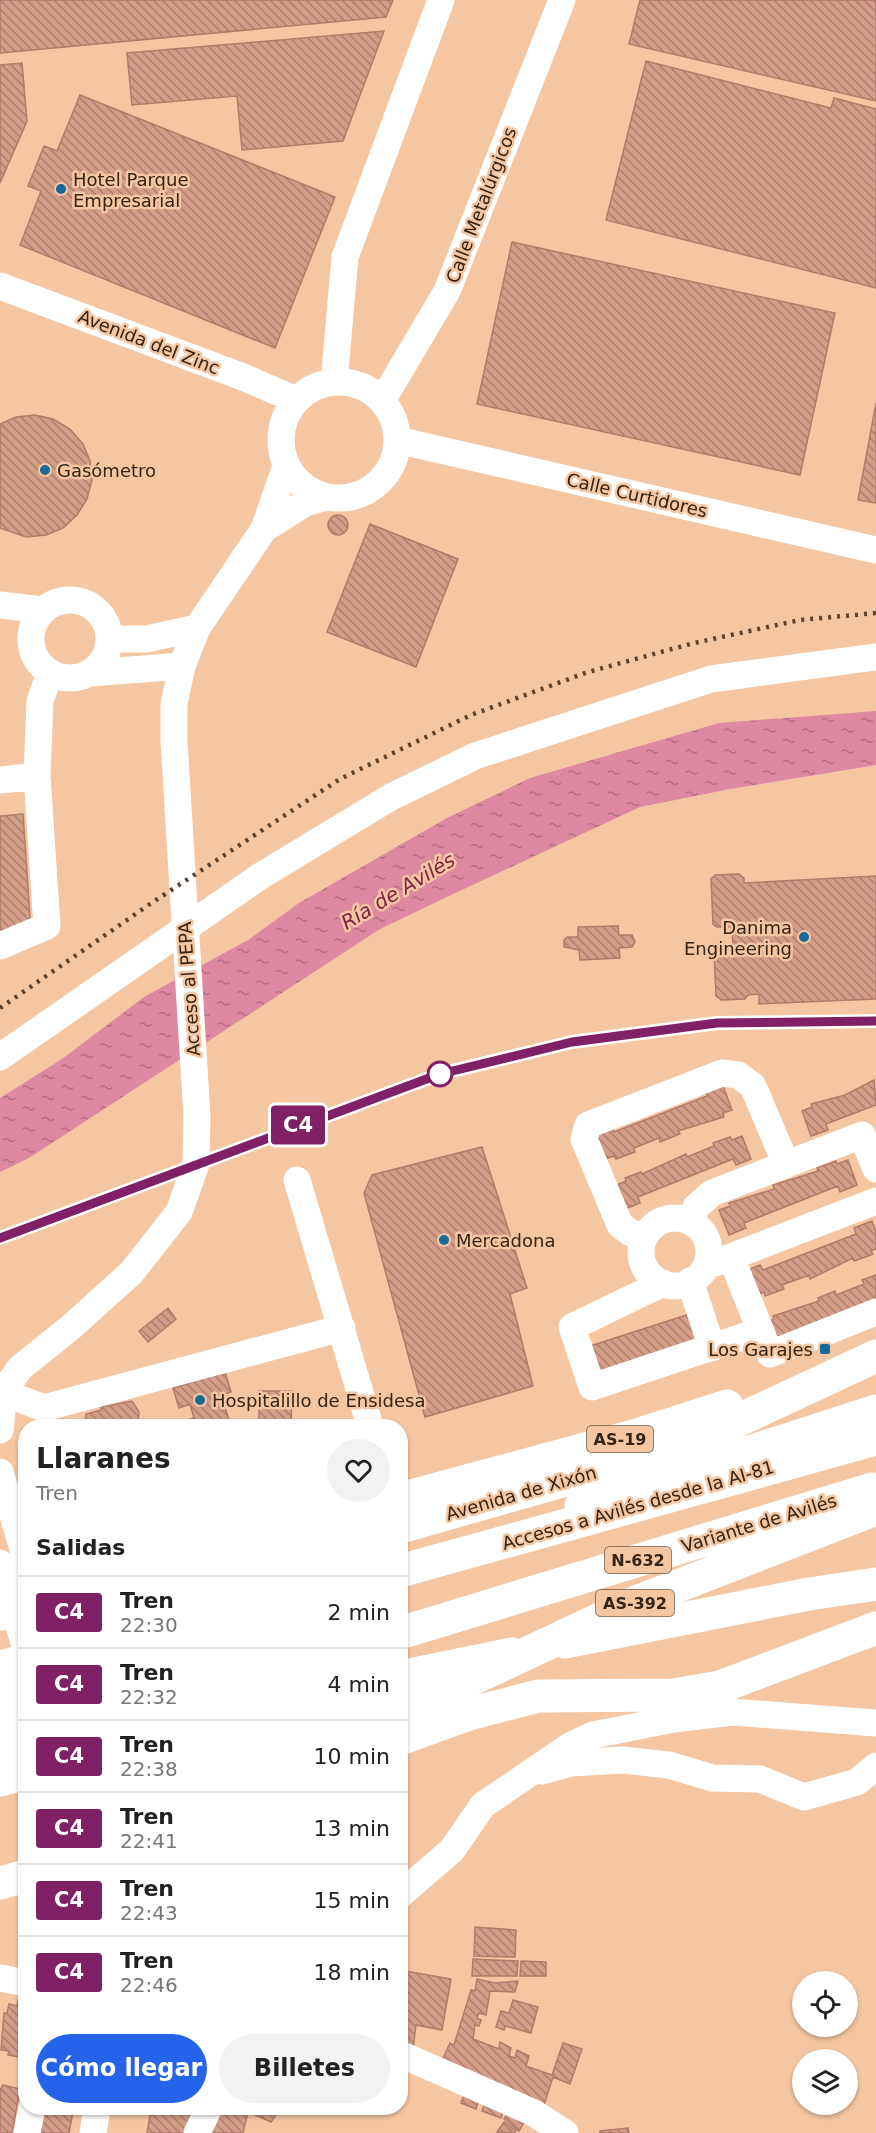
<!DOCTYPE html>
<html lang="es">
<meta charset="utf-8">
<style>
:root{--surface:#fff;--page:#f2f2f2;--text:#222;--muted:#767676;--line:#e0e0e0;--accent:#2563eb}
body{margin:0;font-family:"DejaVu Sans",sans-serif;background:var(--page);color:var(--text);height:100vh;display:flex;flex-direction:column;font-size:22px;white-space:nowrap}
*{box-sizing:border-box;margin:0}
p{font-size:20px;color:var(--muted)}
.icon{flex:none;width:33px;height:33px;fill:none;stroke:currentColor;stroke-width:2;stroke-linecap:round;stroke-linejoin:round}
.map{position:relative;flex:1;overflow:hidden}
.sheet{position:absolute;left:18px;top:1419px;width:390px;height:696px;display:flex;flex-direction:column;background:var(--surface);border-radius:24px;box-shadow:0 2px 4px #0004}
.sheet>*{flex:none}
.badge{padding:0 12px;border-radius:4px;font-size:21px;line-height:39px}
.controls{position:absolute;left:792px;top:1971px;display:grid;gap:12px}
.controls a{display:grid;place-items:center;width:66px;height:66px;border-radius:50%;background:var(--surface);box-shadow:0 2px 4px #0004;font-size:30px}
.map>.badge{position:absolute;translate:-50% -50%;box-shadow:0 0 0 3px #fff}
h2{padding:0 18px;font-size:22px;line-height:54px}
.round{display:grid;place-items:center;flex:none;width:63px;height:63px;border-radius:32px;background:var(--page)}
.head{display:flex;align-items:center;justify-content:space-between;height:102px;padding:0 18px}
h1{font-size:28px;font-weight:600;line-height:45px}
.cta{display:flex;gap:12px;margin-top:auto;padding:12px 18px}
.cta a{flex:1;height:69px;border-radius:36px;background:var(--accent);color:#fff;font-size:24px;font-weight:600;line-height:69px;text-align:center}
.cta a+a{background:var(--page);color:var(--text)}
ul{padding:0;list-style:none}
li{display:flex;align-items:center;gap:18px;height:72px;padding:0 18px;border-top:2px solid var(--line)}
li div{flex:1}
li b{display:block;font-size:22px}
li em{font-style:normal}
li .badge{min-width:66px;font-weight:700;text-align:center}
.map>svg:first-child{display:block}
.water{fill:url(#water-ripples)}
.building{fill:url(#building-back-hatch);stroke:#b17c69;stroke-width:1.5}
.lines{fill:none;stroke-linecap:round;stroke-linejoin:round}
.minor{stroke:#fff;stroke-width:27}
.major{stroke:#fff;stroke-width:33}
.highway{stroke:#fff;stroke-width:33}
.rail{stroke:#5b4431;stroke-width:4.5;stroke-dasharray:3 6;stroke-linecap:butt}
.line-casing{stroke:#fff;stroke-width:14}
.line{stroke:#802168;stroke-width:9}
.poi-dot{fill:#186a9b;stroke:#f4c6a1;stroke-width:2}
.stop-dot{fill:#fff;stroke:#802168;stroke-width:3}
.labels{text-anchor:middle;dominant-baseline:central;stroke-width:5;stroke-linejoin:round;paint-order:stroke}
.shield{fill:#f4c6a1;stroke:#6e553f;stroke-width:1.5}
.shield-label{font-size:16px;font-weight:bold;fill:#352415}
.poi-label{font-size:18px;fill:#352415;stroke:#f4c6a1;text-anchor:start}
.street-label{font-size:18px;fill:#352415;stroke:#f4c6a1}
.water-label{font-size:20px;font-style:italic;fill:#831f47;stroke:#f4c6a1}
</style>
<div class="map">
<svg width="876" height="2133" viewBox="0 0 876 2133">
<defs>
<pattern id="water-ripples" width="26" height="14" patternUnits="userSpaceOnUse" patternTransform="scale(1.5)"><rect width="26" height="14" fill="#de88a1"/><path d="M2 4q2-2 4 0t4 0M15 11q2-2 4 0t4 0" fill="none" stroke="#b56f82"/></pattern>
<pattern id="building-back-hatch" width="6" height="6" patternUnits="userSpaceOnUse" patternTransform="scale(1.5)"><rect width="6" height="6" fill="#d49d88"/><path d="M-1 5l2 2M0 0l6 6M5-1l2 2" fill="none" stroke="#ad806e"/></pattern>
</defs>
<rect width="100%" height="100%" fill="#f4c6a1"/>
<path class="water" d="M876,711V765L730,789L640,807L449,896L380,929L29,1158L0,1172V1098L62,1059L144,997L248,940L299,903L447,818L530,778L719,723Z"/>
<path class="building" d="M0,0H393L386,17L0,53Z
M640,0H876V101L629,44Z
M384,31L343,141L242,150L237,96L132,105L127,53Z
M646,61L831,108L834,98L876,109V288L606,220Z
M22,63L27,121L0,183V65Z
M80,95L335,197L275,348L20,245L41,191L28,186L44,146L57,151Z
M512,242L835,313L800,475L477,404Z
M876,403V503L858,500Z
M35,415L53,419L70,429L83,444L90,461L92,480L87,499L77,515L63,528L46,535L26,537L0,528V424L16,417Z
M328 525a10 10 0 1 1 20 0a10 10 0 1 1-20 0Z
M370,524L458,559L416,667L327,632Z
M23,814L30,918L18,932L0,939V816Z
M739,874L744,878V883L876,876V999L759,1004V994L748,995L745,999L721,1000L716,996L714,952L718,948L733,947L732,927H717L713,924L711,879L715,875Z
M618,926L619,935H632L635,942L632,947L619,948L620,958L580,960L579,950L564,947V940L567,937H578V927Z
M874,1080L876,1105L826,1124L828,1130L811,1136L802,1111L812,1107L811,1104L845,1095Z
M722,1083L732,1110L723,1113L724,1117L678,1131L680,1134L660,1142L659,1138L634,1148L635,1152L616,1159L614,1156L605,1159L595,1133L612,1127L614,1132L707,1096L705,1090Z
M742,1136L751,1159L736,1165L733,1159L638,1197L640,1203L625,1209L615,1186L626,1181L625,1178L641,1172L642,1174L686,1154L687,1157L714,1146L713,1143L730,1137L732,1140Z
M482,1147L527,1288L510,1294L533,1386L425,1417L364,1193L372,1175Z
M848,1160L857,1185L840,1192L838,1186L744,1223L746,1228L729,1235L719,1210L730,1206L729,1203L774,1189L773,1185L818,1171L817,1168L836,1161L837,1164Z
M872,1221L876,1232V1249L871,1251L873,1254L854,1261L853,1258L810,1279L809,1275L782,1285L784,1289L765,1296L764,1292L753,1297L743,1272L760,1265L763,1270L856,1234L854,1228Z
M876,1275V1301L773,1347L764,1323L774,1319L773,1316L819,1301L818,1298L835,1291L836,1295L864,1284L862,1280Z
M168,1308L176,1319L148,1342L139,1331Z
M699,1311L709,1341L598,1381L587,1347Z
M225,1372L231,1392L221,1395L231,1426H167L194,1418L190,1404L179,1408L173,1388Z
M259,1391H292L291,1426H259Z
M132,1401L139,1412L138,1421L130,1423L131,1426H85L86,1414L101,1410V1407Z
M475,1927L516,1930L515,1957L474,1956Z
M473,1959L518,1961L517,1976H472Z
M521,1961L546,1962V1976H520Z
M400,1970L451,1979L442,2030L416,2025L413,2049L400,2044Z
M477,1979L495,1983L518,1981L515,1992L490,1991L486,2015L479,2013L477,2018L481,2020L479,2026L475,2025L473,2039L499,2049L500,2042L511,2048L509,2056L515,2058L517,2050L529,2056L526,2066L552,2075L563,2043L582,2049L570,2084L553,2077L544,2105L442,2060L450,2043L454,2045L471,1990L475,1991Z
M513,2000L538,2007L531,2033L505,2026L504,2030L496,2027L501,2011L509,2013Z
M18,2001L26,2003L25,2058L8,2055L9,2051L1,2050L4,2013H7L9,2004L17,2006Z
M400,2070L406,2072L400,2091Z
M3,2085L20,2089L12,2133H0V2090Z
M466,2090L480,2095L476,2109L461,2103Z
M487,2097L505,2104L501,2118L482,2111Z
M513,2105L528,2115L519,2131L504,2119Z
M44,2108H70L73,2111L69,2133H39Z
M165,2108H197L187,2133H147L150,2115L161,2114Z
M221,2108H249L243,2133H211Z
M266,2108L279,2111L271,2122L255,2115L258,2109L264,2112Z
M504,2122L516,2131L514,2133L497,2132Z
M628,2128L629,2133H600V2131Z"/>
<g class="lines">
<path class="minor" d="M0,286L243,377L296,400
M281 440a58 58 0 1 1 116 0a58 58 0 1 1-116 0Z
M334,382L345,257L441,0
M382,401L447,291L562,0
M397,440L876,550
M264,529L305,503L327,497
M31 639a39 39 0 1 1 78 0a39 39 0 1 1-78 0Z
M0,605L42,610
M110,639H146L197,628
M90,673L182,666
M0,780L37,776
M0,946L47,926L37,776L40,701L50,673
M0,1057L259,877L391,797L475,756L711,679L876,657
M297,1180L370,1426
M641 1252a34 34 0 1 1 68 0a34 34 0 1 1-68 0Z
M691,1221L696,1207L712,1193L862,1135L876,1169
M644,1236L631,1233L620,1225L584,1139L588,1125L722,1073L738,1075L753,1086L786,1164
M731,1257L770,1354L876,1312
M715,1263L876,1201
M690,1281L712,1348
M663,1283L572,1327L592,1387L760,1331
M4,1393L44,1408L342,1328
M0,1396L20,1368L71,1327L131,1273L179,1212L196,1164L197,1116L174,742V704L182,666L197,628L264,529L286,466
M0,1430L4,1393
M0,1472L26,1559
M0,1563L26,1649
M542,1771L571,1763L623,1760L669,1765L712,1778L760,1779L804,1797L857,1782L876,1766
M400,1895L452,1850L483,1805L570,1746L593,1735L674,1719L732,1712L876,1723
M0,1978L26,1983
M400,2054L532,2112L565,2133
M27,2133L32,2108
M93,2133L97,2108
M197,2133L209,2108"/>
<path class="major" d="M400,1499L637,1435L727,1406
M581,1506L876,1411
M400,1527L679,1448L876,1356
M0,1583H26
M0,1614L26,1613
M565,1642L809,1594L876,1584
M0,1667L26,1660
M400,1677L512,1654
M400,1739L469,1714L538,1696L673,1695L720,1687L876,1628
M0,1780L26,1773"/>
<path class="highway" d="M400,1571L876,1439
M400,1633L872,1489
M0,1701L26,1692
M400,1713L634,1603L876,1509
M0,1734L26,1724
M0,1762L26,1753
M0,1883L26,1876"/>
<path class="rail" d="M0,1008L150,904L340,779L471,715L588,672L694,643L800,620L876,613
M0,1239L440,1074L572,1042L717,1024L876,1021"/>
</g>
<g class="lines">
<defs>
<path id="line" d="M0,1238L440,1074L572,1042L717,1023L876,1021"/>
</defs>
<use href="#line" class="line-casing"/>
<use href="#line" class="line"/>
</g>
<g class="poi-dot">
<circle cx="61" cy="189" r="6"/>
<circle cx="45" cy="470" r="6"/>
<circle cx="804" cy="937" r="6"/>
<circle cx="444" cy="1240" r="6"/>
<rect x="819" y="1343" width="12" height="12" rx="3"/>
<circle cx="200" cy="1400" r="6"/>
</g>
<circle class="stop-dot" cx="440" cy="1074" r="12"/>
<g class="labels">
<g class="shield">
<rect x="587" y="1426" width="66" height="26" rx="4.5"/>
<rect x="605" y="1547" width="66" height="26" rx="4.5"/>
<rect x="596" y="1590" width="78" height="26" rx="4.5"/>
</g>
<g class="shield-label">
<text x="620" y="1439">AS-19</text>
<text x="638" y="1560">N-632</text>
<text x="635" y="1603">AS-392</text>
</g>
<g class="poi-label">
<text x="73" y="179">Hotel Parque<tspan x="73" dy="21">Empresarial</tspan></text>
<text x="57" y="470">Gasómetro</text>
<text x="792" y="927" text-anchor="end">Danima<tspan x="792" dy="21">Engineering</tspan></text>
<text x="456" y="1240">Mercadona</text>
<text x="813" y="1349" text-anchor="end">Los Garajes</text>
<text x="212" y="1400">Hospitalillo de Ensidesa</text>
</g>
<g class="street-label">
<text transform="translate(481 205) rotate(-69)">Calle Metalúrgicos</text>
<text transform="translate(149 342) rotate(21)">Avenida del Zinc</text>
<text transform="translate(637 495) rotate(13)">Calle Curtidores</text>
<text transform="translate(189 989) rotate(-94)">Acceso al PEPA</text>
<text transform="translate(521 1493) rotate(-16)">Avenida de Xixón</text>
<text transform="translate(638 1505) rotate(-16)">Accesos a Avilés desde la AI-81</text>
<text transform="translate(759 1523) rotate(-17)">Variante de Avilés</text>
</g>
<g class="water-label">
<text transform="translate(398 891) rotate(-31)">Ría de Avilés</text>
</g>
</g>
</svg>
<div class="controls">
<a><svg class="icon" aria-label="locate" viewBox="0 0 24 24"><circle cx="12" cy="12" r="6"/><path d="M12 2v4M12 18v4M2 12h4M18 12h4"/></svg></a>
<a><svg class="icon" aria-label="layers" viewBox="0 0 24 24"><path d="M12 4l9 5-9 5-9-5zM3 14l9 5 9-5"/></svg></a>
</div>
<b class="badge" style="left:298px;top:1125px;background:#802168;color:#fff">C4</b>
<section class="sheet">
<div class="head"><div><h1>Llaranes</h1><p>Tren</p></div><a class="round"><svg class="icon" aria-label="heart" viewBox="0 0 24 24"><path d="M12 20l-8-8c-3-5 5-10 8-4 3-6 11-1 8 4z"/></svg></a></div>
<h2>Salidas</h2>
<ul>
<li><span class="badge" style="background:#802168;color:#fff">C4</span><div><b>Tren</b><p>22:30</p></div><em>2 min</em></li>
<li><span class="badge" style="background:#802168;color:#fff">C4</span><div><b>Tren</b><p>22:32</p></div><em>4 min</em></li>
<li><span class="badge" style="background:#802168;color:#fff">C4</span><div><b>Tren</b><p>22:38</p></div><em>10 min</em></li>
<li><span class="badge" style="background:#802168;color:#fff">C4</span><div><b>Tren</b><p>22:41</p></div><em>13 min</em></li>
<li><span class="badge" style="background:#802168;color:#fff">C4</span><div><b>Tren</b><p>22:43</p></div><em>15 min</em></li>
<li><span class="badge" style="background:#802168;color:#fff">C4</span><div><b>Tren</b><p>22:46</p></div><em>18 min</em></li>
</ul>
<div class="cta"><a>Cómo llegar</a><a>Billetes</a></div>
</section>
</div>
